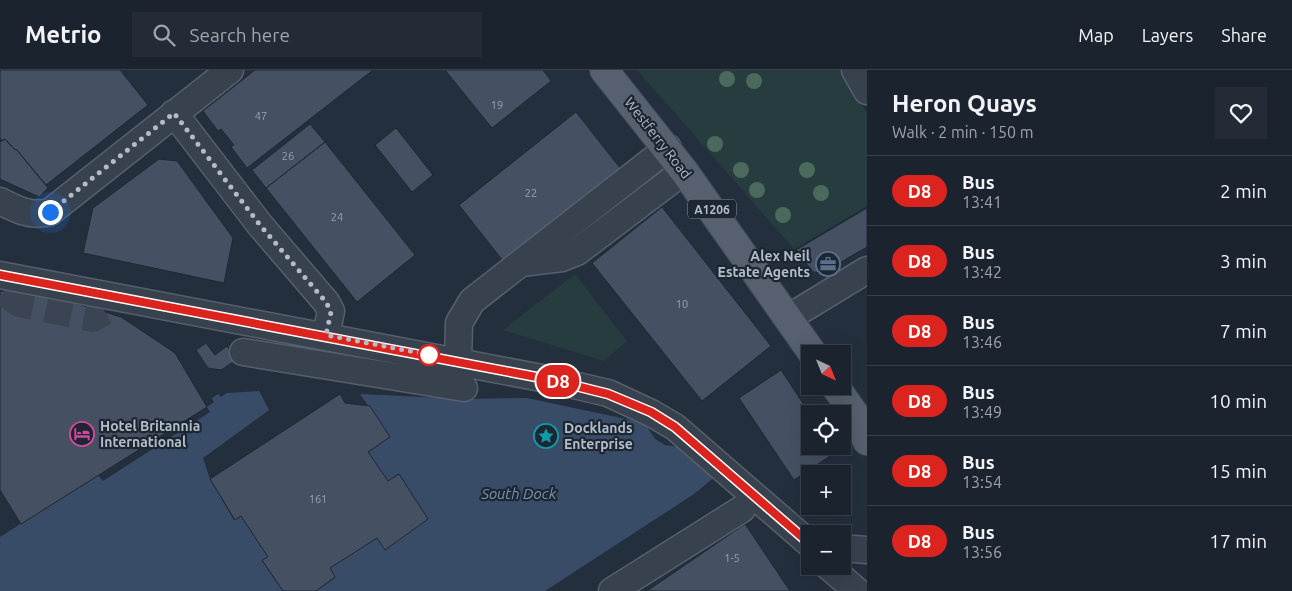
<!DOCTYPE html>
<meta charset="utf-8">
<style>
:root{--surface:#1b232e;--page:#242b36;--text:#f1f3f6;--muted:#a0a4aa;--line:#39404a}
body{margin:0;font-family:Ubuntu,sans-serif;background:var(--page);color:var(--text);height:100vh;display:flex;flex-direction:column;font-size:19px;white-space:nowrap}
*{box-sizing:border-box;margin:0}
p{font-size:16px;color:var(--muted)}
.icon{flex:none;width:28px;height:28px;fill:none;stroke:currentColor;stroke-width:2;stroke-linecap:round;stroke-linejoin:round}
.map{position:relative;flex:1;overflow:hidden}
.details{display:flex;flex-direction:column;background:var(--surface);width:425px}
.details>*{flex:none}
.badge{padding:0 10px;border-radius:16px;font-size:18px;line-height:32px}
.needle{width:32px;rotate:137deg}
.tools{position:absolute;left:801px;top:275px;display:grid;gap:10px}
.tools a{display:grid;place-items:center;width:50px;height:50px;border-radius:0px;background:var(--surface);box-shadow:0 5px 20px #0002,0 0 0 1px var(--line);font-size:25px}
.you{position:absolute;width:25px;height:25px;margin:-12px;border:4px solid #fff;border-radius:50%;background:#1a73e8;box-shadow:0 0 0 8px #1a73e833}
.map>.badge{position:absolute;translate:-50% -50%;box-shadow:0 0 0 2px #fff}
.round{display:grid;place-items:center;flex:none;width:52px;height:52px;border-radius:0px;background:var(--page)}
.summary{display:flex;align-items:center;justify-content:space-between;height:85px;padding:0 25px}
h1{font-size:24px;font-weight:700;line-height:38px}
ul{padding:0;list-style:none}
li{display:flex;align-items:center;gap:15px;height:70px;padding:0 25px;border-top:1px solid var(--line)}
li div{flex:1}
li b{display:block;font-size:19px}
li em{font-style:normal}
li .badge{min-width:55px;font-weight:700;text-align:center}
header{display:flex;align-items:center;gap:30px;box-sizing:border-box;height:70px;padding:0 25px;background:var(--surface);border-bottom:1px solid var(--line)}
header strong{font-size:24px}
nav{display:flex;gap:28px;margin-inline-start:auto;font-size:18px}
.search{width:350px;height:45px;background:var(--page);display:flex;align-items:center;gap:12px;box-sizing:border-box;padding:0 18px;border-radius:0px;color:var(--muted);font-size:19px}
main{display:flex;flex:1;min-height:0}
.map>svg:first-child{display:block}
.green{fill:#263c3f}
.water{fill:#394c67}
.building{fill:#455162;stroke:#1f2835}
.lines{fill:none;stroke-linecap:round;stroke-linejoin:round}
.minor-tunnel{stroke:#3a4453;stroke-width:26;stroke-dasharray:26 13;stroke-linecap:butt}
.minor-casing{stroke:#565f6c;stroke-width:29}
.major-casing{stroke:#414a57;stroke-width:30}
.minor{stroke:#38414e;stroke-width:26}
.major{stroke:#56606e;stroke-width:28}
.tree{fill:#4b6a5d}
.line-casing{stroke:#fff;stroke-width:11}
.line{stroke:#dc241f;stroke-width:8}
.walk{stroke:#b4bcc9;stroke-width:5;stroke-dasharray:0 9}
.stop-dot{fill:#fff;stroke:#dc241f;stroke-width:2.5}
.labels{text-anchor:middle;dominant-baseline:central;stroke-width:4.5;stroke-linejoin:round;paint-order:stroke}
.number-label{font-size:11px;fill:#98a1af}
.shield{fill:#1d2633;stroke:#878f9c;stroke-width:1}
.shield-label{font-size:12px;font-weight:bold;fill:#b4bcc9}
.street-label{font-size:14px;fill:#b4bcc9;stroke:#1d2633}
.poi-label{font-size:14px;font-weight:bold;fill:#b4bcc9;stroke:#1d2633;text-anchor:start}
.water-label{font-size:15px;font-style:italic;fill:#7c92b1;stroke:#1d2633}
</style>
<header>
<strong>Metrio</strong>
<div class="search"><svg class="icon" aria-label="search" viewBox="0 0 24 24"><circle cx="10" cy="10" r="6"/><path d="M15 15l6 6"/></svg>Search here</div>
<nav><a>Map</a><a>Layers</a><a>Share</a></nav>
</header>
<main>
<div class="map">
<svg width="867" height="521" viewBox="0 0 867 521">
<rect width="100%" height="100%" fill="#242f3e"/>
<path class="green" d="M637,0H841L867,43V136L794,179Z
M575,204L627,271L604,291L503,260Z"/>
<path class="water" d="M259,321L269,340L203,388L210,409L234,450L241,446L268,487L262,491L283,521H0V467L98,405L103,411L210,342L207,337L214,332L212,328L218,324L221,327L227,323Z
M360,324L463,329L527,328L640,352L647,357L655,369L665,375L678,377L717,405L694,424L545,521H316L335,508L330,498L377,468L385,479L427,449L399,404L388,411L368,382L390,367Z"/>
<path class="building" d="M0,0H120L148,35L46,115L16,79L15,80L5,69L2,71L0,68Z
M255,0H373L247,98L231,77L234,75L221,59L218,61L203,41Z
M445,0H543L551,11L492,58Z
M576,42L620,98L503,191L459,135Z
M310,54L325,72L266,118L252,100Z
M396,58L433,105L412,122L375,75Z
M5,69L15,80L16,79L48,118L39,127L0,109V72Z
M325,72L415,185L357,232L266,118Z
M159,89L177,91L233,168L224,213L83,183L93,138Z
M662,137L771,276L702,331L592,193Z
M867,138V177L822,203L813,202L796,180Z
M0,221L55,227L121,247L175,283L207,337L21,454L0,420Z
M206,273L215,285L227,276L236,290L221,300L208,298L196,280Z
M781,300L810,344V376H832L836,382L794,410L739,328Z
M340,324L345,333L370,336L390,367L368,382L388,411L399,404L428,449L385,480L377,468L330,498L335,507L316,521H283L262,490L268,487L241,446L235,450L210,409Z
M745,454L790,521H647Z"/>
<g class="lines">
<path class="minor-tunnel" d="M3,222L19,234L18,253
M23,223L19,234L93,249L105,242"/>
<defs>
<path id="minor" d="M855,0L867,21
M174,43L260,155L326,232L331,241L326,265
M0,131C18,140 31,147 50,142L230,0
M521,193L562,188L577,182L684,101
M0,205L552,310L608,323L651,343L675,357L810,474
M788,248L867,200
M243,282L464,318
M458,291L459,253L472,231L668,78
M842,478L867,480
M828,496L857,521
M612,521L742,439"/>
<path id="major" d="M604,0L684,101L813,284
M835,316L858,349L867,371"/>
</defs>
<use href="#minor" class="minor-casing"/>
<use href="#major" class="major-casing"/>
<use href="#minor" class="minor"/>
<use href="#major" class="major"/>
</g>
<g class="tree">
<circle cx="727" cy="9" r="8"/>
<circle cx="754" cy="11" r="8"/>
<circle cx="715" cy="74" r="8"/>
<circle cx="741" cy="100" r="8"/>
<circle cx="807" cy="100" r="8"/>
<circle cx="757" cy="120" r="8"/>
<circle cx="821" cy="123" r="8"/>
<circle cx="783" cy="145" r="8"/>
</g>
<g class="lines">
<defs>
<path id="line" d="M0,205L552,310L608,324L651,342L675,357L810,474"/>
</defs>
<use href="#line" class="line-casing"/>
<use href="#line" class="line"/>
<path class="walk" d="M50,142L174,43L260,155L326,232L331,242L326,265L431,285H429"/>
</g>
<defs>
<symbol id="office-ring" viewBox="-11 -11 22 22"><circle r="9.5" fill="#1d2633" stroke="#5c6f8a" stroke-width="1.5"/><path d="M-6-3h4V-5.5h4V-3h4V5H-6ZM-1-4.5V-3h2v-1.5ZM-6 0V1H6V0Z" fill="#5c6f8a"/></symbol>
<symbol id="hotel-ring" viewBox="-11 -11 22 22"><circle r="9.5" fill="#1d2633" stroke="#d1479c" stroke-width="1.5"/><path d="M-6-4.5h1.5V1H6V5H4.5V3h-9V5H-6ZM-4 0a1.8 1.8 0 1 1 3.6 0ZM.5 0V-2.5h3Q6-2.5 6 0Z" fill="#d1479c"/></symbol>
<symbol id="sight-ring" viewBox="-11 -11 22 22"><circle r="9.5" fill="#1d2633" stroke="#0f9aa8" stroke-width="1.5"/><path d="M0-6L1.8-2.2L6-1.7L2.9 1.2L3.7 5.4L0 3.3L-3.7 5.4L-2.9 1.2L-6-1.7L-1.8-2.2Z" fill="#0f9aa8"/></symbol>
</defs>
<g fill-rule="evenodd">
<use href="#office-ring" x="814" y="180" width="28" height="28"/>
<use href="#hotel-ring" x="68" y="350" width="28" height="28"/>
<use href="#sight-ring" x="532" y="352" width="28" height="28"/>
</g>
<circle class="stop-dot" cx="429" cy="285" r="10"/>
<g class="labels">
<g class="number-label">
<text x="497" y="35">19</text>
<text x="261" y="46">47</text>
<text x="288" y="86">26</text>
<text x="531" y="123">22</text>
<text x="337" y="147">24</text>
<text x="682" y="234">10</text>
<text x="318" y="429">161</text>
<text x="732" y="488">1-5</text>
</g>
<rect class="shield" x="688" y="129.5" width="48" height="19" rx="4"/>
<g class="shield-label">
<text x="712" y="139">A1206</text>
</g>
<g class="street-label">
<text transform="translate(658 68) rotate(52)">Westferry Road</text>
</g>
<g class="poi-label">
<text x="810" y="186" text-anchor="end">Alex Neil<tspan x="810" dy="16">Estate Agents</tspan></text>
<text x="100" y="356">Hotel Britannia<tspan x="100" dy="16">International</tspan></text>
<text x="564" y="358">Docklands<tspan x="564" dy="16">Enterprise</tspan></text>
</g>
<g class="water-label">
<text x="519" y="423">South Dock</text>
</g>
</g>
</svg>
<div class="tools">
<a><svg class="needle" viewBox="-14 -14 28 28"><path d="M0-13l5 13h-10z" fill="#e53935"/><path d="M0 13l5-13h-10z" fill="#a0a4aa"/></svg></a>
<a><svg class="icon" aria-label="locate" viewBox="0 0 24 24"><circle cx="12" cy="12" r="6"/><path d="M12 2v4M12 18v4M2 12h4M18 12h4"/></svg></a>
<a>+</a>
<a>−</a>
</div>
<div class="you" style="left:50px;top:142px"></div>
<b class="badge" style="left:558px;top:311px;background:#dc241f;color:#fff">D8</b>
</div>
<section class="details">
<div class="summary"><div><h1>Heron Quays</h1><p>Walk · 2 min · 150 m</p></div><a class="round"><svg class="icon" aria-label="heart" viewBox="0 0 24 24"><path d="M12 20l-8-8c-3-5 5-10 8-4 3-6 11-1 8 4z"/></svg></a></div>
<ul>
<li><span class="badge" style="background:#dc241f;color:#fff">D8</span><div><b>Bus</b><p>13:41</p></div><em>2 min</em></li>
<li><span class="badge" style="background:#dc241f;color:#fff">D8</span><div><b>Bus</b><p>13:42</p></div><em>3 min</em></li>
<li><span class="badge" style="background:#dc241f;color:#fff">D8</span><div><b>Bus</b><p>13:46</p></div><em>7 min</em></li>
<li><span class="badge" style="background:#dc241f;color:#fff">D8</span><div><b>Bus</b><p>13:49</p></div><em>10 min</em></li>
<li><span class="badge" style="background:#dc241f;color:#fff">D8</span><div><b>Bus</b><p>13:54</p></div><em>15 min</em></li>
<li><span class="badge" style="background:#dc241f;color:#fff">D8</span><div><b>Bus</b><p>13:56</p></div><em>17 min</em></li>
</ul>
</section>
</main>
